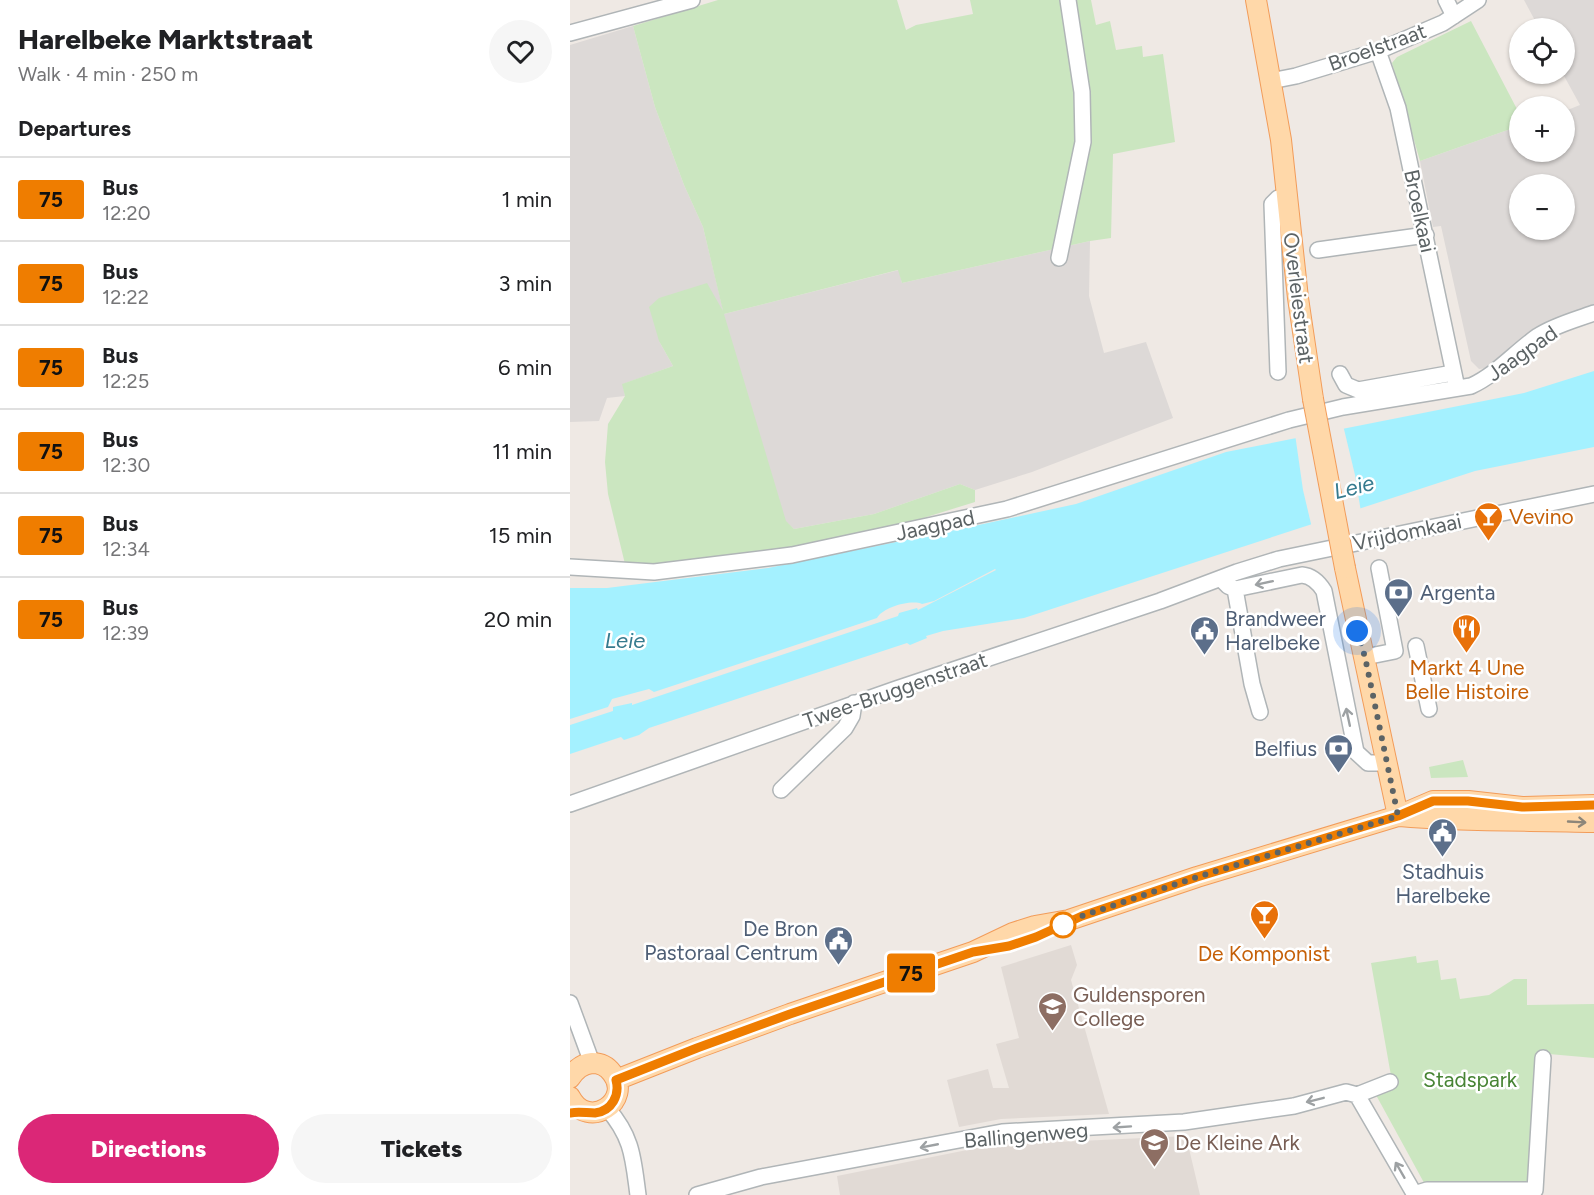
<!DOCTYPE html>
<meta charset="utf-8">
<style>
:root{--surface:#fff;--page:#f6f6f6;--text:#202124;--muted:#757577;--line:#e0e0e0;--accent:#db2777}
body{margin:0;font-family:Figtree,sans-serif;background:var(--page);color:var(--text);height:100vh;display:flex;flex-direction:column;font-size:22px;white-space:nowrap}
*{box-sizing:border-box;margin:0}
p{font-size:20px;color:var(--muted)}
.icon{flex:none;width:33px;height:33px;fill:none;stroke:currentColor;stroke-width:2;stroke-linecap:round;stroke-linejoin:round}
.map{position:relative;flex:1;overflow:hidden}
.drawer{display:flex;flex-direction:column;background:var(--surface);width:570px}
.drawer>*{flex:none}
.badge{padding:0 12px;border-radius:4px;font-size:21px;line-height:39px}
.tools{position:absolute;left:939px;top:18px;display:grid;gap:12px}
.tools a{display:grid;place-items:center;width:66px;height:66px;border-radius:50%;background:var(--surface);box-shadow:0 2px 4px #0004;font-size:30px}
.you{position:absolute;width:30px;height:30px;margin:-15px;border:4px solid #fff;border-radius:50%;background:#1a73e8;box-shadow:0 0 0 9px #1a73e833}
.map>.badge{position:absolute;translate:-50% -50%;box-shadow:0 0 0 3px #fff}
h2{padding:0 18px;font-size:22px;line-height:54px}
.round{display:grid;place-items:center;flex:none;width:63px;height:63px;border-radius:32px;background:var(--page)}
.overview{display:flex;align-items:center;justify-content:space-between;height:102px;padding:0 18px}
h1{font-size:28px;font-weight:800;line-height:45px}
.primary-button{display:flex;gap:12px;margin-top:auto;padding:12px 18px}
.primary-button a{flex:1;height:69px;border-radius:36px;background:var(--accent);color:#fff;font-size:24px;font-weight:800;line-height:69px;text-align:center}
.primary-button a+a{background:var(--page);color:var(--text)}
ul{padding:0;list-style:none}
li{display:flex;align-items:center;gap:18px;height:84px;padding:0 18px;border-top:2px solid var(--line)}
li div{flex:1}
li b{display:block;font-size:22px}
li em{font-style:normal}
li .badge{min-width:66px;font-weight:700;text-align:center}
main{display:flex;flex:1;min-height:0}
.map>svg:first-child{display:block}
.industrial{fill:#ddd9d7;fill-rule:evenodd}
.education{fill:#e1dad5}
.green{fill:#cbe6c0}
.water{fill:#a4f1ff}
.pier{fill:#efe9e4}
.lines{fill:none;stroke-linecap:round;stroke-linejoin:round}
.minor-casing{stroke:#b0b5b7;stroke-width:18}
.major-casing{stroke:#f29c5a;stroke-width:22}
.minor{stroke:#fff;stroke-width:15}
.major{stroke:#ffd8a9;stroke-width:20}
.major-bridge-casing{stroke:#f29c5a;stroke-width:22;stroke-linecap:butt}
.major-bridge{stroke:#ffd8a9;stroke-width:20}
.oneway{stroke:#9da1a3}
.oneway2{stroke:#8d8679}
.line-casing{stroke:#fff;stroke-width:14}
.line{stroke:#ef7d00;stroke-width:9}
.walk{stroke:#5c6365;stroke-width:6;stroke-dasharray:0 10.8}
.stop-dot{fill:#fff;stroke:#ef7d00;stroke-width:3}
.labels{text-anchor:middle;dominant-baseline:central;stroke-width:5;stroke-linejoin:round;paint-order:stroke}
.street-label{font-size:21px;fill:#5c6365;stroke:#fff}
.food-label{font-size:21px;fill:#c56008;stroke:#fff}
.service-label{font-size:21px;fill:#4e5e75;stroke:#fff;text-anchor:start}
.education-label{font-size:21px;fill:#785e54;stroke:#fff;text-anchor:start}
.park-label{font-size:21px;fill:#478434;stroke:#fff}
.water-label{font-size:22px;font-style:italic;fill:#357a8e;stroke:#fff}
</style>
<main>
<section class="drawer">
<div class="overview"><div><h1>Harelbeke Marktstraat</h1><p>Walk · 4 min · 250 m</p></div><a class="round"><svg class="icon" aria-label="heart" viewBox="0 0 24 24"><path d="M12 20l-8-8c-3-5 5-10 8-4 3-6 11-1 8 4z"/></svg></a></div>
<h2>Departures</h2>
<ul>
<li><span class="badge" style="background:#ef7d00;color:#111">75</span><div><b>Bus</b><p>12:20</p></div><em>1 min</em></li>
<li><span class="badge" style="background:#ef7d00;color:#111">75</span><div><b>Bus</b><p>12:22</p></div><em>3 min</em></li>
<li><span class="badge" style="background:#ef7d00;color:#111">75</span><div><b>Bus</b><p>12:25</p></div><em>6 min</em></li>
<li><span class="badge" style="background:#ef7d00;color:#111">75</span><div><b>Bus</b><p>12:30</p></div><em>11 min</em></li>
<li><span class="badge" style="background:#ef7d00;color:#111">75</span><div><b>Bus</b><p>12:34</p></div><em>15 min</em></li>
<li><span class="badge" style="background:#ef7d00;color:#111">75</span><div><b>Bus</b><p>12:39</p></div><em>20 min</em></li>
</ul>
<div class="primary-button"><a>Directions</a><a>Tickets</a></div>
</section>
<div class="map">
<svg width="1024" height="1195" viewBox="0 0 1024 1195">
<rect width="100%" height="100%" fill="#efe9e4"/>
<path class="industrial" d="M954,0H1024V307L917,368L909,369L901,361L871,226L863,227L850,161L949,126L950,152H994L995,111L1010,105L993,74L994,28H969ZM950,184H994V230H950Z
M63,26L85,107L114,185L133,227L154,314L329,270L332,283L520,241L519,296L534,353L576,342L603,418L462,472L405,490L390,484L304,514L224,529L216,522L89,341L103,366L53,384L55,396L37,398L29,421L0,422V45Z"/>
<path class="education" d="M501,945L507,965L501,980L539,1114L431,1119L389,1127L377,1080L418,1069L423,1088H439L426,1044L449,1038L431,967Z
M616,1136L630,1195H270L267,1176L422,1145Z"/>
<path class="green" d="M148,0H327L336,30L346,25L403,14L400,0H521L526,25L540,21L546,50L572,46L573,57L593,54L605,142L543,154L541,238L520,241L332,283L328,270L154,314L216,521L224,529L304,514L390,484L405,490V502L334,524L217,548L112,563L55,564L38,494L35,462L38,424L55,396L52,384L103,366L89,341L79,307L89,298L137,283L153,311L133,227L114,185L85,107L63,26Z
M901,21L949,113V126L850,161L822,63L827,57Z
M893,760L898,777L861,778L859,767Z
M846,956L847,963L868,960L871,980L886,978L890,999L919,995L944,979H957V1005L1024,1004V1058L979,1054L968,1191L858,1190L806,1095L823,1087L801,963Z"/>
<path class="water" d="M1024,371V447L905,471L454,618L373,631L356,636L357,638L340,645L337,643L79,728L69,735L54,740L51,737L0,754V725L43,711V707L62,703V705L328,616L329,613L347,608L348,610L426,570L425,569L364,601L352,604C342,599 313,607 307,618L84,692L79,689L42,699L38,707L0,719V588H37L198,568L390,529L506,504L656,452L954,393Z"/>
<path class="pier" d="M773,425L785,475L791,512L742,528L733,490L725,434Z"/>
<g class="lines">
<defs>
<path id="minor" d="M876,0L884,16
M0,33L122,0
M808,51L828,108L887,388
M701,81L726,76L808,51L873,23L908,0
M748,250L856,235
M489,258L513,142L512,92L498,0
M708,372L702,204L708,198L717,196
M770,374L776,385L788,390L883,373
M0,567L84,572L222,555L437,509L719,420L773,407L901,386C927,374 945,352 968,336C985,325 1005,320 1024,313
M651,579L658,586L665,589L732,575C743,576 749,583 754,591L786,752L798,763H817
M665,589L682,684L690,712
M846,646L859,709
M795,657L825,651L809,568
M211,790L275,728L282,716L284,703
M0,804L326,689L590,601L667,572L709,559L1024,494
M0,1003L22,1063
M787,1095L820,1082
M37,1108C63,1138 63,1158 68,1195
M844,1194L857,1190H965L973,1058
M127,1195L191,1177L432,1132L614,1122L724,1106L776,1092L787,1095L845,1195"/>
<path id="major" d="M686,0L711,140L728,298L743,399
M775,568L828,816
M830,816C895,822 960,820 1024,822
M0,1078C5,1070 11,1064 22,1063C30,1063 37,1066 42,1073C64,1100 18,1132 0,1097
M46,1080L127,1048L220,1014L403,952L443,933L465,926L499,920L627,877L828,816L863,801H898L952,807L1024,805"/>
</defs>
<use href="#minor" class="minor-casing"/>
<use href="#major" class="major-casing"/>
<use href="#minor" class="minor"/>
<use href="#major" class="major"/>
<defs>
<path id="major-bridge" d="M743,399L775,568"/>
</defs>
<use href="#major-bridge" class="major-bridge-casing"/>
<use href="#major-bridge" class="major-bridge"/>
</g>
<defs><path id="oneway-shaft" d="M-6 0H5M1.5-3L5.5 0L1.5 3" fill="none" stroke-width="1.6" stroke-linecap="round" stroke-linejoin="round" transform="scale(1.5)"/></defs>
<g class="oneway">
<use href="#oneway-shaft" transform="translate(694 583) rotate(168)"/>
<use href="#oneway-shaft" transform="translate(778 717) rotate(-102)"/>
<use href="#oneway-shaft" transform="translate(745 1100) rotate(166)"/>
<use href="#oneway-shaft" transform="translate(552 1127) rotate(176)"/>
<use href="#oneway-shaft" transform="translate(359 1146) rotate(169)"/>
<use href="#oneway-shaft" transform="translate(830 1170) rotate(-120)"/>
</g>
<use class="oneway2" href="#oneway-shaft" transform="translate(1007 822) rotate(3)"/>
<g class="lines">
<defs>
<path id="line" d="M0,1113C9,1111 16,1113 25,1113C42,1111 50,1095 46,1080L127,1048L220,1014L403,952L439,946L466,937L512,916L627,877L828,816L863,801H898L952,807L1024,805"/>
</defs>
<use href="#line" class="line-casing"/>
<use href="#line" class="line"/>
<path class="walk" d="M493,925L512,916L627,877L828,816L795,657L787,631"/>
</g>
<defs>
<symbol id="bar-pin" viewBox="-11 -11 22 30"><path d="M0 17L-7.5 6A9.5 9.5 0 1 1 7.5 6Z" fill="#e8710a" stroke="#fff"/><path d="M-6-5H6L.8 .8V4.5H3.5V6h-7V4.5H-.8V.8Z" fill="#fff"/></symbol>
<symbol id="bank-pin" viewBox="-11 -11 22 30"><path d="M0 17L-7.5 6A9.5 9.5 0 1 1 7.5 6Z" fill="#5c6f8a" stroke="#fff"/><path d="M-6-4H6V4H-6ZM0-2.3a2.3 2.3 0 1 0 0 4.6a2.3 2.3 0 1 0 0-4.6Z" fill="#fff"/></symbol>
<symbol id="restaurant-pin" viewBox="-11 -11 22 30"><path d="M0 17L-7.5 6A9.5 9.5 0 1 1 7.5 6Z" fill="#e8710a" stroke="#fff"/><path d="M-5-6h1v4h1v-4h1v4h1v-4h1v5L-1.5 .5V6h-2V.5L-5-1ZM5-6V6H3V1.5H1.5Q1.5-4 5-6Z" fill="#fff"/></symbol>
<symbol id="civic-pin" viewBox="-11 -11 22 30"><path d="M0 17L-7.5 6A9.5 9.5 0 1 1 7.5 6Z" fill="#5c6f8a" stroke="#fff"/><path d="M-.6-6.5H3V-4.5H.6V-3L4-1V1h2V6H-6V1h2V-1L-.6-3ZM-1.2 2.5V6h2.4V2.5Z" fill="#fff"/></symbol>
<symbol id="school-pin" viewBox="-11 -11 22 30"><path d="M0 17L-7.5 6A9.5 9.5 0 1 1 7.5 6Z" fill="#8d6e63" stroke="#fff"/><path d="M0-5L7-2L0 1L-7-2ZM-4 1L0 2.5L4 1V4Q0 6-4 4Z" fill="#fff"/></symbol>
</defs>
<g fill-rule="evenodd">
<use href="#bar-pin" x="902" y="500" width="33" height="45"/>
<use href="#bank-pin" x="812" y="576" width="33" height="45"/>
<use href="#restaurant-pin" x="880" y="612" width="33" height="45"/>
<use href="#civic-pin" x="618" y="614" width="33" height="45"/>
<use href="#bank-pin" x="752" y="732" width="33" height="45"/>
<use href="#civic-pin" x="856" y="816" width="33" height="45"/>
<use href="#bar-pin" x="678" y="898" width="33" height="45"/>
<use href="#civic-pin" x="252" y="924" width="33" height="45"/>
<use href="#school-pin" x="466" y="990" width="33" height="45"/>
<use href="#school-pin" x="568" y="1126" width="33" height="45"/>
</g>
<circle class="stop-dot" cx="493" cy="925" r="12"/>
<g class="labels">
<g class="street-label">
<text transform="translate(807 47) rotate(-20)">Broelstraat</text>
<text transform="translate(850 211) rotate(78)">Broelkaai</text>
<text transform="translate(729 298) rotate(83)">Overleiestraat</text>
<text transform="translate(952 353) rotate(-35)">Jaagpad</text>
<text transform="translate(365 525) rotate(-12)">Jaagpad</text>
<text transform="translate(837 532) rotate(-12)">Vrijdomkaai</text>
<text transform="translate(325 690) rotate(-19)">Twee-Bruggenstraat</text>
<text transform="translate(456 1135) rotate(-5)">Ballingenweg</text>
</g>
<g class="food-label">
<text x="939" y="516" text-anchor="start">Vevino</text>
<text x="897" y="667">Markt 4 Une<tspan x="897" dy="24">Belle Histoire</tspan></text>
<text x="694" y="953">De Komponist</text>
</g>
<g class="service-label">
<text x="850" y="592">Argenta</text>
<text x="655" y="618">Brandweer<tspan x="655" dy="24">Harelbeke</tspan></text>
<text x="747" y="748" text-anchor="end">Belfius</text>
<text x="873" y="871" text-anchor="middle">Stadhuis<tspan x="873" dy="24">Harelbeke</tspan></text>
<text x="248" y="928" text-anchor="end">De Bron<tspan x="248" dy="24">Pastoraal Centrum</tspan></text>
</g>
<g class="education-label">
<text x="503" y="994">Guldensporen<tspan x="503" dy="24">College</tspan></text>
<text x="605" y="1142">De Kleine Ark</text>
</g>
<g class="park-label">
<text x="900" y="1079">Stadspark</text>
</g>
<g class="water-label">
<text transform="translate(784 487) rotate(-14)">Leie</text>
<text x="55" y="640">Leie</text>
</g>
</g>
</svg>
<div class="tools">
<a><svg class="icon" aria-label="locate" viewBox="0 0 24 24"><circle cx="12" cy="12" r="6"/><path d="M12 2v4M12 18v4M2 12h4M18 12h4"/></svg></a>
<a>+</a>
<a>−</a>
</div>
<div class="you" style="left:787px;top:631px"></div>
<b class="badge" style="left:341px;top:973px;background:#ef7d00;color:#111">75</b>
</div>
</main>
